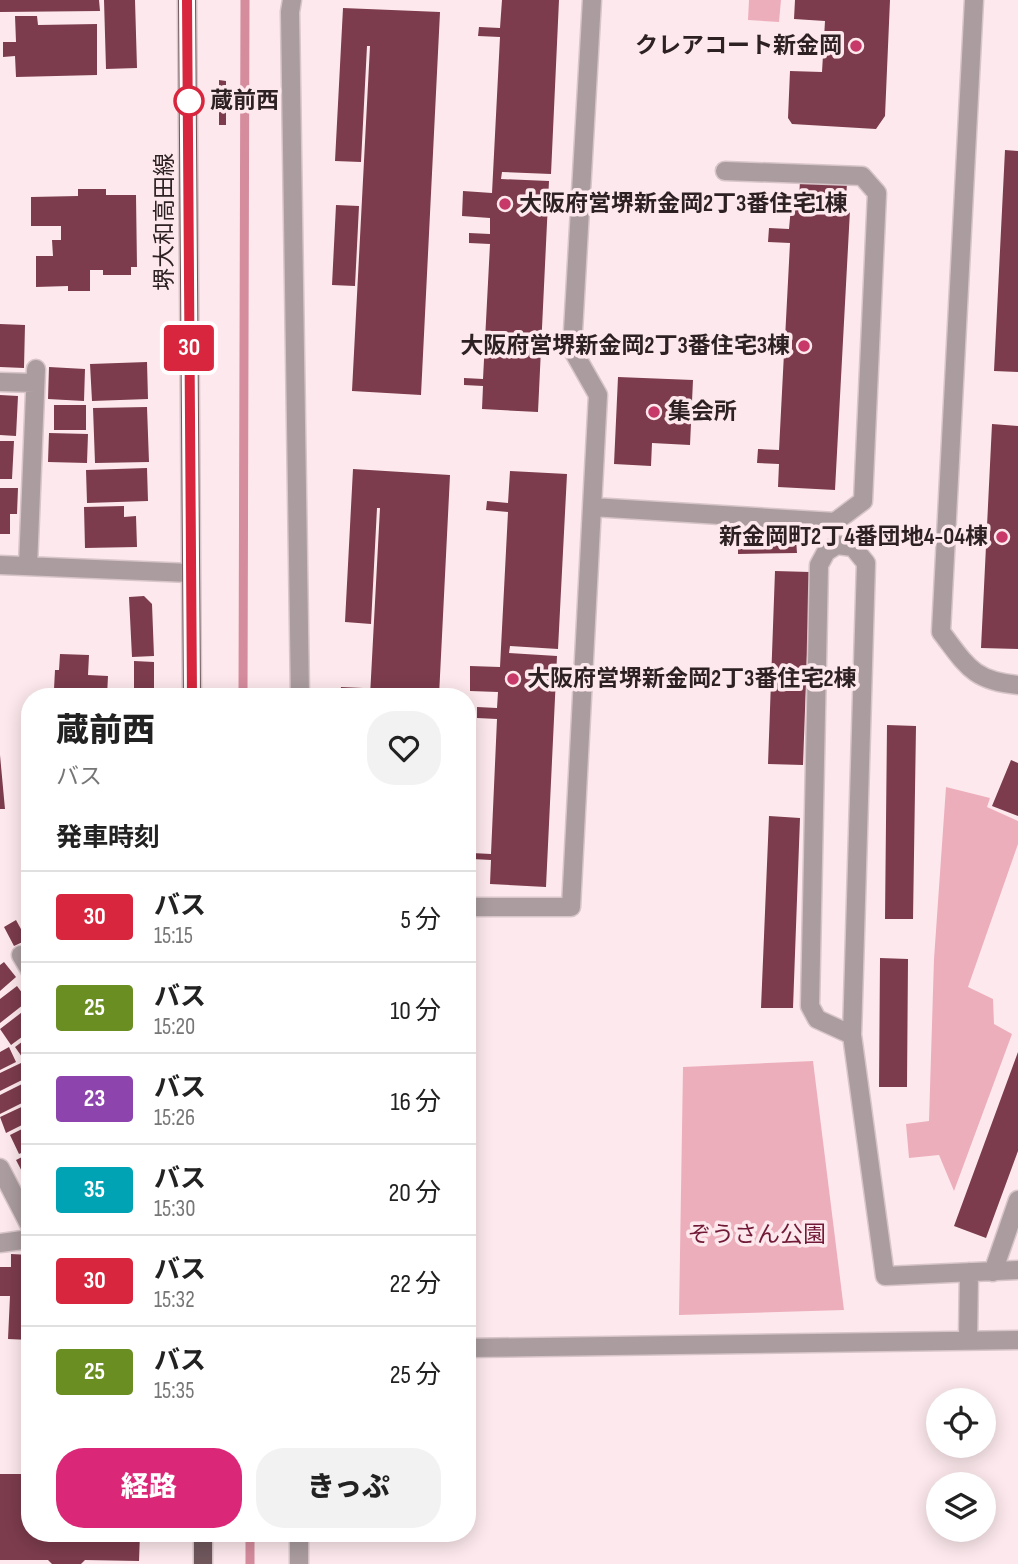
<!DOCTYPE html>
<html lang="ja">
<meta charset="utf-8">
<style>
:root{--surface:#fff;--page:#f2f2f2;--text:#222;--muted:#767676;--line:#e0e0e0;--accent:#db2777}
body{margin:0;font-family:"Sofia Sans Condensed","Noto Sans JP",sans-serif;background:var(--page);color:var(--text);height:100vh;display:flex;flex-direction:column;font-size:26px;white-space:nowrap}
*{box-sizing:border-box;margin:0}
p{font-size:23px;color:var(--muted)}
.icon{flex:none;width:38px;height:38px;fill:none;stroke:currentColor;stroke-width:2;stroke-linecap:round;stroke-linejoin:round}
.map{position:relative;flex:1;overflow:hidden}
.drawer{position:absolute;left:21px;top:688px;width:455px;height:854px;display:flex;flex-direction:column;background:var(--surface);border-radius:28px;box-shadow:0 4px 18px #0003}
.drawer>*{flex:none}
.badge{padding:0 14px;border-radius:5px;font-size:24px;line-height:46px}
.buttons{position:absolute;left:926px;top:1388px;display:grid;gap:14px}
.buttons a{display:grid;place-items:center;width:70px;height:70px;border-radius:50%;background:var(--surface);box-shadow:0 4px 18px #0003;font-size:35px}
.map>.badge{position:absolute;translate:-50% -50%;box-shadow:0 0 0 4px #fff}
h2{padding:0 35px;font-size:26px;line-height:63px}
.round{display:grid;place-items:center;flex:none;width:74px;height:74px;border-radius:28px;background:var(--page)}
.head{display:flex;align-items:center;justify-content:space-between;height:119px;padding:0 35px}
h1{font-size:33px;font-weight:800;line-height:52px}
.primary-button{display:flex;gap:14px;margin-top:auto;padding:14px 35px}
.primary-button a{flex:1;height:80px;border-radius:28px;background:var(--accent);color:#fff;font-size:28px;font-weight:800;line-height:80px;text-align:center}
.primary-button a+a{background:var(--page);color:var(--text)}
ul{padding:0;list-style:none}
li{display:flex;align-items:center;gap:21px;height:91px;padding:0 35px;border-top:2px solid var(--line)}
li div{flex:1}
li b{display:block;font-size:26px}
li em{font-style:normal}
li .badge{min-width:77px;font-weight:700;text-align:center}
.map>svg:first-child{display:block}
.green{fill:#edaebc}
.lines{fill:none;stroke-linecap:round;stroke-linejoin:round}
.stream{stroke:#d58c9d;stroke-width:9}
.building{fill:#7c3c4d}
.minor-casing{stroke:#d8c5c9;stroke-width:21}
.major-casing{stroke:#d8c5c9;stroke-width:21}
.minor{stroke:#aa9c9f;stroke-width:18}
.major{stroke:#70585d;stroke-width:18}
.line-casing{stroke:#fff;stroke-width:16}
.line{stroke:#d7263d;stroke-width:10}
.poi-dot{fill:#c63968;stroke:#fde9ed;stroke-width:2.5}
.stop-dot{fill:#fff;stroke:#d7263d;stroke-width:3.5}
.labels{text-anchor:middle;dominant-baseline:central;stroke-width:7;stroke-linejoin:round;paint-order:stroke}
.poi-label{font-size:23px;font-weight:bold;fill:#2d2123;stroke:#fde9ed;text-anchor:end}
.stop-label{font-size:23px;font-weight:bold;fill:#2d2123;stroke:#fde9ed;text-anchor:start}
.street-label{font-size:23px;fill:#2d2123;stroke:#fde9ed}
.park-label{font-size:23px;fill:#701a37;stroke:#fde9ed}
</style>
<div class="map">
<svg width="1018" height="1564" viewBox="0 0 1018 1564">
<rect width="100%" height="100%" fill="#fde9ed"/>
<path class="green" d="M749,0H781L779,22L748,20Z
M946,787L990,798L987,807L1018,821V844L968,987L993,999L994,1024L1012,1034L954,1191L939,1155L909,1158L906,1124L929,1121L934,959Z
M813,1061L844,1310L679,1315L683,1067Z"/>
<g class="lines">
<path class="stream" d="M243,696L245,0
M250,1533V1564"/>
</g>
<path class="building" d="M0,0H99L100,11L0,12Z
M104,0H135L137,68L106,69Z
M502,0H559L551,174L502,172L501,179L549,181L538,412L482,409L483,386L464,385V378L483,379L490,244L469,243V233L490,234V218L462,216L463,191L492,193L500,37L478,36L479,27L500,28Z
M795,0H890L885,116L876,129L792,124L788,118L790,71L822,72L825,21L794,19Z
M343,8L440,12L421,395L352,391L370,46H367L361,162L335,161Z
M15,16H37L38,25L97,24V75L16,77L15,56L3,57V42H16Z
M219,80L226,81V125H219Z
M1005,150L1018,151V372L994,371Z
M800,180L847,182L846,204L799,201Z
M78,189H106V195H136L137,267H131V275H103V270H90V291H68V286L36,287V256H53L52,240H61V226H31V197L78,196Z
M336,205L359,206L355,286L332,285Z
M791,207L850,210L835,490L778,487L779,464L757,463L758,449L779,450L784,353L764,352L765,338L785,339L790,243L768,242L769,228L789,229Z
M0,324L25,325L24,368L0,367Z
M147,362L148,399L92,401L90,364Z
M49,367L85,369L84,401L48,399Z
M618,377L693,380L690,445L652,443L651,466L614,464Z
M0,395L18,396L16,436L0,435Z
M54,405H86V430H54Z
M147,407L149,462L95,463L93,408Z
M992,424L1018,426V649L981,648Z
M49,433L88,434L87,463L48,462Z
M0,441H14L12,479H0Z
M147,468L148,501L87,503L86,470Z
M353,469L450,475L439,696H370L380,508H377L371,624L345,622Z
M510,471L567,474L558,649L510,646L509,653L557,656L546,887L490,884L491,860L472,859V853L491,854L497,719L477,718V707L497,708L498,692L470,691V666L500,667L508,512L486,510L487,501L508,503Z
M0,488H18L17,514H10V534H0Z
M124,506V517L136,516L137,547L85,548L84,507Z
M796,539L797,553L738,554V540Z
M775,571L810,572L803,765L768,764Z
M144,596L152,604L154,656L132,657L129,597Z
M60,654L89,655L88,675L108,676L107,696H48V689H54L55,670H59Z
M134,661L154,662V696H134Z
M341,687L363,688V696H340Z
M887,725L916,726L913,919H885Z
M28,745H30V791L24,790Z
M0,755L5,809H0Z
M1011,760L1018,763V816L992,806Z
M769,816L800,818L793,1008H761Z
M16,920L27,940L14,946L4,927Z
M880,958L908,959L907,1087H879Z
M4,962L16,977L0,991V965Z
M17,986L28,1001L0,1023V999Z
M30,1006V1031L11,1045L0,1029Z
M30,1036V1062L27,1064L15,1047Z
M9,1047L16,1062L0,1070V1052Z
M1018,1052V1151L986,1238L954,1226Z
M21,1063L28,1077L0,1091V1073Z
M30,1080V1099L0,1114V1095Z
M30,1103V1121L6,1133L0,1117Z
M30,1125V1149L19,1154L10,1135Z
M30,1153V1187L16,1160Z
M11,1254L30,1255V1340L8,1339L10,1296H0V1267H11Z
M0,1474H30V1533H140L139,1561L85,1560L81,1564H52L48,1560H0Z"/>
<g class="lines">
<defs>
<path id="minor" d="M292,0L290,12L300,696
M974,0L941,632C967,666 973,681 1018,685
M0,382L35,383
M592,507L598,395L572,349L592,0
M0,565L190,573
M28,566L36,369
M467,907H571L592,507L835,522L863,501L877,193L862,176L725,171
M21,955L30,970
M852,1035L817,1019L810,1006L819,565L826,552L837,545L853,547L866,563L852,1035L885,1276L1018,1270
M0,1168L30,1226
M0,1243L30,1239
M993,1272L1018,1200
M968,1340L969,1272
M467,1348L1018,1340
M299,1564V1533"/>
<path id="major" d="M187,0L192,696
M203,1564V1533"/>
</defs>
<use href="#minor" class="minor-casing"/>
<use href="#major" class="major-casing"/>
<use href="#minor" class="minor"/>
<use href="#major" class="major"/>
</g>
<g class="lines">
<defs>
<path id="line" d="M187,0L192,696"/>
</defs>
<use href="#line" class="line-casing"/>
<use href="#line" class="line"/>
</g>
<g class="poi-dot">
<circle cx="856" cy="46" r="7"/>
<circle cx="505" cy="204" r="7"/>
<circle cx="804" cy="346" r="7"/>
<circle cx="654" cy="412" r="7"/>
<circle cx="1002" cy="537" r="7"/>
<circle cx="513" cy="679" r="7"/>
</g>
<circle class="stop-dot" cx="189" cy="101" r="14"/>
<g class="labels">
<g class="poi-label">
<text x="842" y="46">クレアコート新金岡</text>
<text x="519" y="204" text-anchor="start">大阪府営堺新金岡2丁3番住宅1棟</text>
<text x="790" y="346">大阪府営堺新金岡2丁3番住宅3棟</text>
<text x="668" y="412" text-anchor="start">集会所</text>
<text x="988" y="537">新金岡町2丁4番団地4-04棟</text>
<text x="527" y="679" text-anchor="start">大阪府営堺新金岡2丁3番住宅2棟</text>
</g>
<g class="stop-label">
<text x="210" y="101">蔵前西</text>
</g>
<g class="street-label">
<text transform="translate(165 222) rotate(-90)">堺大和高田線</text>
</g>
<g class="park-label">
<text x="757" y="1235">ぞうさん公園</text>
</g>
</g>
</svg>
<div class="buttons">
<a><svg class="icon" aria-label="locate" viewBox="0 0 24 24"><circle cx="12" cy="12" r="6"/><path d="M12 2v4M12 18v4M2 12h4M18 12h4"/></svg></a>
<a><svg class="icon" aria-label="layers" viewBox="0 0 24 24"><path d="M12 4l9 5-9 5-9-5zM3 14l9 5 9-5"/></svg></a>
</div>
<b class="badge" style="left:189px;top:348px;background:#d7263d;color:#fff">30</b>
<section class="drawer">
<div class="head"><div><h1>蔵前西</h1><p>バス</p></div><a class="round"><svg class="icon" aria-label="heart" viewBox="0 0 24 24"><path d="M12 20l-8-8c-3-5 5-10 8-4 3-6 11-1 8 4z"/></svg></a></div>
<h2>発車時刻</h2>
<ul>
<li><span class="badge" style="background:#d7263d;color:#fff">30</span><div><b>バス</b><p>15:15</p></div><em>5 分</em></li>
<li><span class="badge" style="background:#6b8e23;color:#fff">25</span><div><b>バス</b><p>15:20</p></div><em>10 分</em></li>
<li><span class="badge" style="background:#8e44ad;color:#fff">23</span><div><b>バス</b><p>15:26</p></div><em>16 分</em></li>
<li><span class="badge" style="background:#00a3b4;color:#fff">35</span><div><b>バス</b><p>15:30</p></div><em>20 分</em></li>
<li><span class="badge" style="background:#d7263d;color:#fff">30</span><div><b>バス</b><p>15:32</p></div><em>22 分</em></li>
<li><span class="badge" style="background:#6b8e23;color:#fff">25</span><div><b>バス</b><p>15:35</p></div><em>25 分</em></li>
</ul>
<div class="primary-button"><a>経路</a><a>きっぷ</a></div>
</section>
</div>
